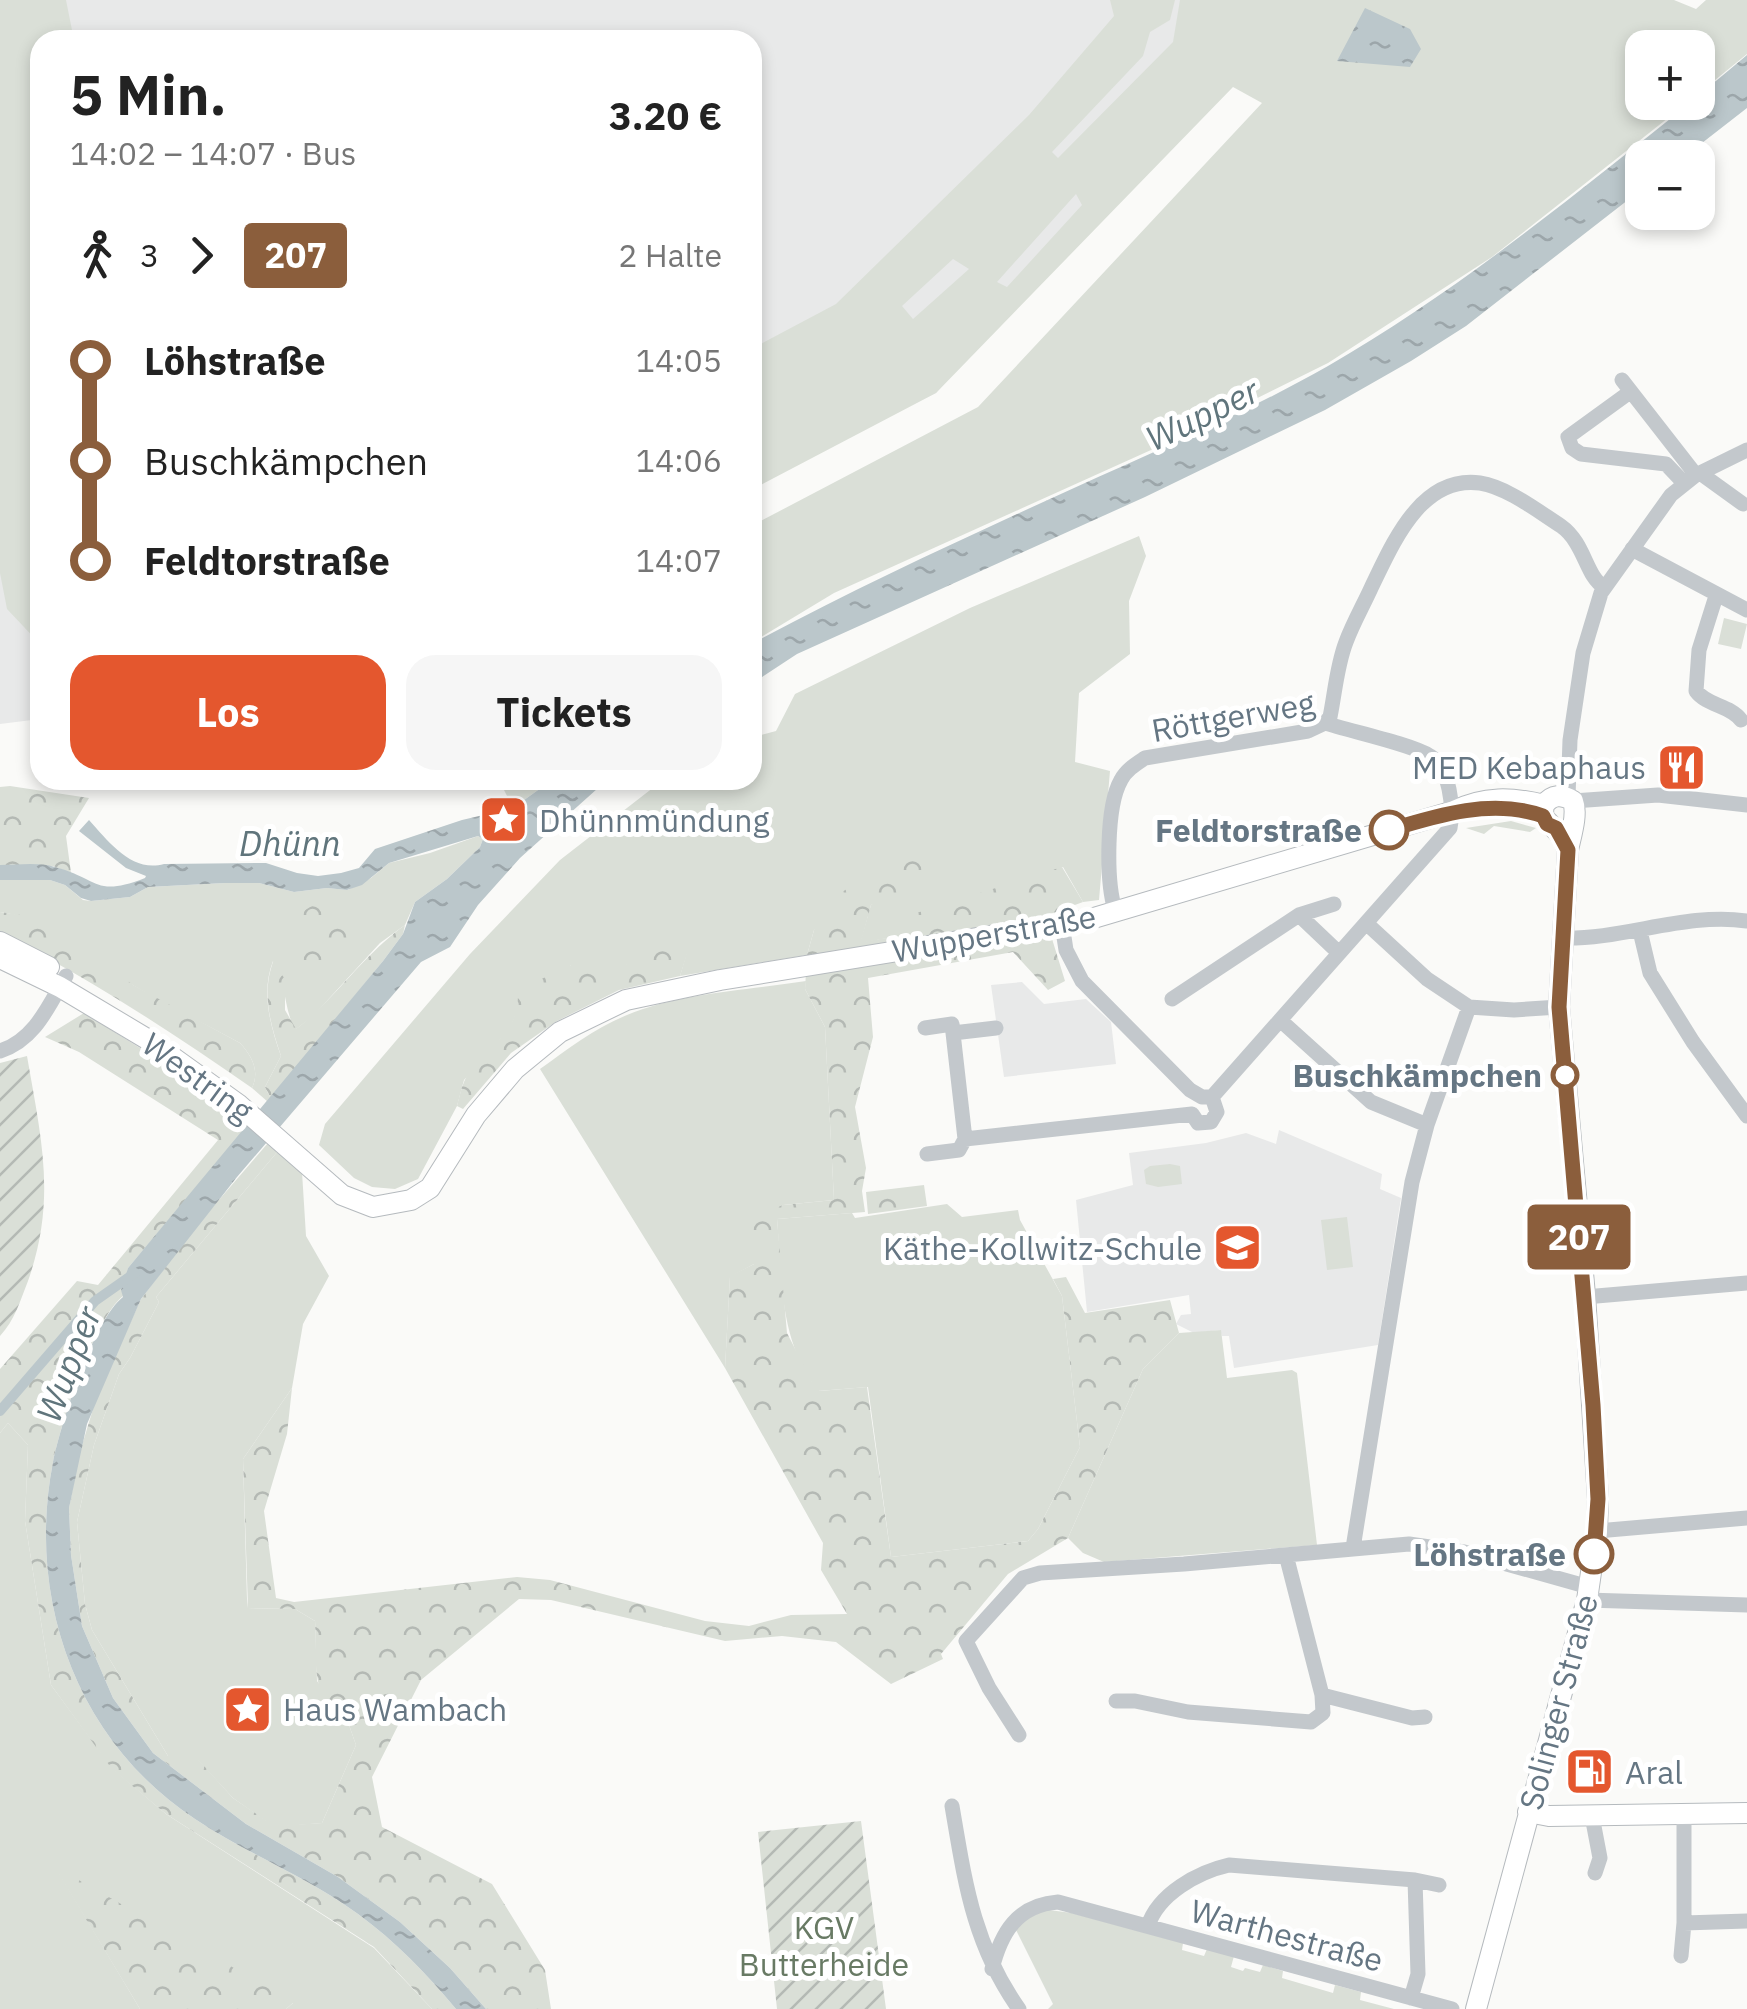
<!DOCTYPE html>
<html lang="de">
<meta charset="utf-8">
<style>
:root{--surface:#fff;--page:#f6f6f6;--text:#222;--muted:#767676;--accent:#e4572e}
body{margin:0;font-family:"IBM Plex Sans",sans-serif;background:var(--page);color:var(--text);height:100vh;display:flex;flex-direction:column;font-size:38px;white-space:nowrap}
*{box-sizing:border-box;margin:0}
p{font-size:32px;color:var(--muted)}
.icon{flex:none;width:55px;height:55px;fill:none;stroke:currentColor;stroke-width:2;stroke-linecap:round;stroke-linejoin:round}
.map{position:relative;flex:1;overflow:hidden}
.sheet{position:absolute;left:30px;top:30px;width:732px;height:760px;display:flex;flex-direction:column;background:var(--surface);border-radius:30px;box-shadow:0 5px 15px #0003}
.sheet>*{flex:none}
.badge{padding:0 20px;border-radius:8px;font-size:35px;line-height:65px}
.controls{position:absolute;left:1625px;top:30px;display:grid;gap:20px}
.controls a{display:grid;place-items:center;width:90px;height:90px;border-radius:20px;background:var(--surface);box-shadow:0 5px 15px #0003;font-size:50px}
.map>.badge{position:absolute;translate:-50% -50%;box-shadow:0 0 0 5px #fff}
.legs{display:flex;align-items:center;gap:15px;height:110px;padding:0 40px;font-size:32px}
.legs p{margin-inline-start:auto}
.summary{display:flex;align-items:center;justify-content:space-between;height:170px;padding:0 40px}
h1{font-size:55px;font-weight:800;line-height:75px}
.cta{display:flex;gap:20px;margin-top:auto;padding:20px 40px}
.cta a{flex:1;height:115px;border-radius:30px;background:var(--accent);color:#fff;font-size:40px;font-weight:800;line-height:115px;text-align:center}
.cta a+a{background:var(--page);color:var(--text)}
ul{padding:0 40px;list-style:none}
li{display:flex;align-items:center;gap:35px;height:100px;font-size:38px}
li i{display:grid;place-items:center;width:15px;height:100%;margin:0 12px;background:currentColor}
li i::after{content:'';width:25px;height:25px;margin:-12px;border:8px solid;border-radius:50%;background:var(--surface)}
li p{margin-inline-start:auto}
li:first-child i{background:linear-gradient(#0000 50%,currentColor 0)}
li:last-child i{background:linear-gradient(currentColor 50%,#0000 0)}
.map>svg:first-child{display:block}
.built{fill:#e8e9e9}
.grass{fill:#dadfd7;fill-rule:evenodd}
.forest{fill:url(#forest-crowns)}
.garden{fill:url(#garden-furrows)}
.water{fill:url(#water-ripples)}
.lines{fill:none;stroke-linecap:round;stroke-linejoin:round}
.canal{stroke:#bbc7cb;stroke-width:10}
.major-casing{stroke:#b5babe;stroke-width:22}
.minor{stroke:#c3c8cc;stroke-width:15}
.major{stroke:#fff;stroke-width:20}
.line-1-casing{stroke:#fff;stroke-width:22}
.line-1{stroke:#8b5e3c;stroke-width:15}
.stop-1-dot{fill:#fff;stroke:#8b5e3c;stroke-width:5}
.labels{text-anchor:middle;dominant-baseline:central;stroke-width:10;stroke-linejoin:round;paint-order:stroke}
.street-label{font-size:32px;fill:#657683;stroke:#fff}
.poi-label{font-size:32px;fill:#657683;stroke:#fff;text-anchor:start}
.stop-label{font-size:32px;font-weight:bold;fill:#657683;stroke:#fff;text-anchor:end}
.park-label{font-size:32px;fill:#687a64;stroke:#fff}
.water-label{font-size:35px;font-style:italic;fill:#60757c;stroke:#fff}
</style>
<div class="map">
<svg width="1747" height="2009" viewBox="0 0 1747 2009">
<defs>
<pattern id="forest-crowns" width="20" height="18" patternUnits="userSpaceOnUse" patternTransform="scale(2.5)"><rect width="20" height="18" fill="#dadfd7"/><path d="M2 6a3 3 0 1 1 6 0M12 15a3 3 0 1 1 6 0" fill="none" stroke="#b4b9b4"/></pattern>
<pattern id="garden-furrows" width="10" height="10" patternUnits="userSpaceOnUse" patternTransform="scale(2.5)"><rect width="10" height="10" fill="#dadfd7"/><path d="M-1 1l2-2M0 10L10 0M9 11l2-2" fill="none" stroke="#b4b9b4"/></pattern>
<pattern id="water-ripples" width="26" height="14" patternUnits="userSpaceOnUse" patternTransform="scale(2.5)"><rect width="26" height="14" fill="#bbc7cb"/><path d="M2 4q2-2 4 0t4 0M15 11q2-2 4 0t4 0" fill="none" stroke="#9ca6aa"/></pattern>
</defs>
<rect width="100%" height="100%" fill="#fafaf8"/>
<path class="built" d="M0,0H1231L1237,52L936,393L753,482L752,40H40V719L0,724Z
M1022,982L1044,1004L1086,999L1111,1022L1116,1064L1004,1077L991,985Z
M1279,1130L1382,1174L1380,1189L1401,1198L1378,1345L1234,1368L1229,1336H1222L1220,1330L1194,1333L1176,1324L1181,1315L1191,1314L1189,1295L1087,1312L1076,1200L1133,1185L1129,1153L1206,1143L1246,1133L1276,1144Z"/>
<path class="grass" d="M0,0H66L74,40H40V644L7,609L0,573Z
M1110,0H1175L1170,20L1150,32L1143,56L1052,152L1058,158L1173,42L1180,0H1674L1696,9L1706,0H1747V54L1698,94V48H1642V102L1687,103L1492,257L1328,363L1171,441L834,593L753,642V525L978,407L1262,103L1233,87L936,393L753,489V348L836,304L1029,115L1114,16ZM1076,194L1082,205L1007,287L997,282ZM953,259L969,269L913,319L902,306Z
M1139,536L1146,556L1129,601L1130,654L1079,693L1075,762L1110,771L1099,900L1083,902L1063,867L899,936L860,943L871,905L934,858L814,930L807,955L680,976L687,952L626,965H571L518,1009L510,1028L464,1080L457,1106L418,1179L395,1189L372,1187L354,1178L319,1145L325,1124L470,954L560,860L663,780H752L753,737L776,731L795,694L970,608Z
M1724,618L1747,624L1741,649L1718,644Z
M499,780H552L513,808Z
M1511,821L1536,828L1530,832L1494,826L1484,834L1466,828Z
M478,836L483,839L480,847L447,879L415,902L405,925L380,943L313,1016L295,1030C283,1006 287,984 273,961C261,992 270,1025 281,1056L265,1087L271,1099L268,1102L252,1088C260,1071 252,1056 240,1043C205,1024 169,1007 136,987C83,954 67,923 0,912V880H50L65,885L83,900L91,901L130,897L148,887L225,883H259L294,892L327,888L348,890L371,878L389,863L430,853Z
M806,981L805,989L825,1027L834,1200L783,1205L754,1264L730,1277L725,1368L540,1069C568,1049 595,1028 627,1015C679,993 750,990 806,981Z
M278,1151L302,1172L306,1236L329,1276L303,1324L292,1388L243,1459L247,1599L248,1608L295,1609L315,1621L317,1681L349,1725L356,1745L322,1823L274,1827L233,1798L195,1757L168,1756L92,1630L85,1604L77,1522L94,1445L119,1374L130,1358L159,1302L156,1297Z
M1170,1164L1180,1166L1182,1184L1158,1187L1146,1184L1144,1170L1150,1166Z
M947,1204L962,1217L1018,1210L1020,1220L1062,1296L1080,1447L1038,1529L1028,1541L891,1557L868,1387L818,1391C779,1341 782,1279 777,1219L852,1213L855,1218Z
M1347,1217L1353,1267L1327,1270L1321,1220Z
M1221,1330L1227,1378L1292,1370L1297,1373L1317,1545L1104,1562L1083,1553L1068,1538L1143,1369L1179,1333Z
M8,1423L28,1445L25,1521L51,1685L113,1769L166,1814L374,1948L432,2009H286L293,2003L56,1868L140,2009H0V1433Z
M1049,1910L1072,1913L1183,1943L1182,1950L1204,1956L1207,1949L1234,1956L1231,1967L1243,1971L1245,1968L1260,1972L1263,1965L1283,1971L1282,1978L1333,1993L1335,1985L1361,1992L1360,2000L1394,2009H1048L1053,2004L1015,1928L1035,1913Z"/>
<path class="forest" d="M10,786L89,798L66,836L71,873L53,866L0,865V787Z
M919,848L934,858L929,885L871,905L861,942L899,936L910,915L1062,867L1083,902L1045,916L1065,981L1048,990L1013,952L868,978L873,1037L855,1107L866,1168L862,1191L865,1212L777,1219L787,1333L812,1382H818L819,1391L867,1387L891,1557L1028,1541L1038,1529L1080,1447L1062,1296L1053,1279L1066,1277L1085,1313L1170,1300L1179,1333L1143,1369L1068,1538L1008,1574L941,1654L943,1659L891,1684L836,1642L782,1636L725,1641L551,1600L519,1599L421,1680L372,1777L382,1827L492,1884L545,1970L551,2009H486L450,1968L400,1922L338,1877L246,1824L153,1753L113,1698L82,1626L71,1555L69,1508L79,1455L97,1396L141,1299L199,1223L268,1143L278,1151L156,1297L159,1302L130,1358L119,1374L94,1445L77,1522L85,1604L92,1630L168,1756H195L233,1798L274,1826L322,1823L356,1745L349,1725C309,1702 317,1662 315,1621L295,1609L248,1608L243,1459L292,1388L287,1434L264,1511L276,1598L294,1602L517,1577L550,1580L705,1621L749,1626L791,1615L847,1614L821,1570L823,1543L725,1368L730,1276L754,1264L753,1218L783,1205L834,1200L825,1027L805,989L807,955L814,930L833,897Z
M336,902L354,916C349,951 343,964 318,989L308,988L304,970L302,912L315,904Z
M0,912L34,917L83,945L133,985L240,1043C252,1056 260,1071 252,1088C170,1031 89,978 0,933Z
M79,913L113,916L107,931L78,921Z
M405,925L403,934L383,961L271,1099L265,1087L281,1056C270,1023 261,993 274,959L285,980V1010L296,1029C336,998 363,955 405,925Z
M636,950L688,951L680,976L619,990L557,1021L511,1053L463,1109L457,1106C459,1098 461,1089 464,1082C480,1045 520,1040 518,990L571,965H626Z
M84,1013L164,1063L248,1126L128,1268L123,1296C93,1320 61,1424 53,1462C26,1600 77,1741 195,1819C247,1854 308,1877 358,1914C395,1941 427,1974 456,2009H432L374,1947L166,1814L112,1769L51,1685L25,1521L28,1445L8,1423L0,1433V1369L77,1281L98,1285L218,1140L79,1052L45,1037Z
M924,1185L927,1206L868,1214L866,1192Z
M54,1866L294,2002L286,2009H140Z"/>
<path class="garden" d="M27,1056C41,1138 57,1199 28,1281C20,1301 15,1320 0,1336V1063Z
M861,1821L886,2009H777L758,1832Z"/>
<path class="water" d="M1365,8L1410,29L1421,49L1410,67L1337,61Z
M1747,55V108L1684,157L1642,158V189L1466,326L1411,361L1325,410L1145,497L797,654L753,683V643C858,587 966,537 1074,488C1159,450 1247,412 1328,366C1458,291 1573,196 1690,103L1698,102V96Z
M552,780H607L520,858L478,905L450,947L421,962L237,1177L141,1299L87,1424L69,1508L71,1555L82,1626L113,1698L153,1753L246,1824L338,1877L400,1922L450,1968L486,2009H456C427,1974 395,1941 358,1914C308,1877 247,1854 195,1819C77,1741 26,1600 53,1462C61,1424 93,1320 123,1297L121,1290L128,1268L383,961L403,934L415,902L447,879L480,847L483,839L478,836L389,863L362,885L347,890L327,888L294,892L259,883H225L148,887L130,897L91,901L81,898L65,885L50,880H0V865C17,865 39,862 55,867C98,878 94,898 145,878L146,876L126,868L79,831L89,820C109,842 132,873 164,864L266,863L297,873L318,876L341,873L359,868L375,849L462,820L513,808Z"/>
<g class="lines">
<path class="canal" d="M0,1411L95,1301L135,1273"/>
<defs>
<path id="major" d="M0,942L49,967
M0,958L60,987L147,1039L239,1105L342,1195L373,1207L411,1200L430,1188L476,1115L515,1069L560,1032L626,1000L720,980L1087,920L1454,811C1484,796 1512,797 1544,805
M1528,1812L1549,1816L1747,1813
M1476,2009L1587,1600L1597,1531L1598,1499L1585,1295L1559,1007L1568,850C1571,836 1578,814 1573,801C1562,794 1552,794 1544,805C1541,820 1547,820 1556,830C1561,834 1565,844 1568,850"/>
</defs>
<use href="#major" class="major-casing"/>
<path class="minor" d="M1622,380L1696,475
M1630,392L1568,437L1572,448L1581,454L1666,464L1684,483
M1700,473L1743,504
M1632,549L1747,610
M1716,596L1699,650L1696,691C1707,706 1730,705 1741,720
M1325,723L1330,717C1335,692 1337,665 1346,642C1353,623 1364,604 1372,586C1393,543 1421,475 1480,483C1507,487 1539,512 1561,526C1585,543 1586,577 1604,587
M1568,797L1570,740L1583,653L1601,593L1671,495L1696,475L1747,450
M1573,801L1658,795L1747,805
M1299,915L1334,904
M1366,923L1427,979L1469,1007
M1062,924L1066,950L1082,981L1190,1090L1202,1097H1212L1450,828C1454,808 1450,768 1430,756C1411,744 1349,731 1325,723L1308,731L1145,758C1136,764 1126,770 1121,780C1106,806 1106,881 1115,910
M1640,931L1650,973L1693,1042L1747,1116
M1561,938C1624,940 1685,912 1747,921
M1172,999L1299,915L1339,953
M1280,1020L1371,1102L1427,1125
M925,1028L952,1024L953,1033
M996,1028L953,1033L965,1139L1192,1114
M0,1051C35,1040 49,1005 66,976
M1192,1114L1198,1123L1211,1122L1217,1112L1212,1097
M927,1154L959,1150L965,1139
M1585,1297L1747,1283
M1597,1531L1747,1518
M1353,1548L1412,1182L1427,1125L1469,1007L1514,1010L1559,1007
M1286,1555L1322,1695
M1587,1600L1747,1605
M1116,1701H1135L1188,1712L1311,1722L1323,1713L1322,1695L1412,1718L1425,1717
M1019,1735L989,1688L966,1641L1023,1578L1040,1573L1184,1564L1409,1544L1464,1552L1589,1587
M952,1806C965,1882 973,1944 1019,2009
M1684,1814V1923L1747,1921
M1592,1816L1600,1858L1595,1873
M1415,1880L1439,1885
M1148,1926C1158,1894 1198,1872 1229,1865L1415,1880L1418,1974L1411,1998
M1681,1956L1684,1923
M992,1969C1001,1933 1017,1905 1058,1902L1452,2009"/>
<use href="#major" class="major"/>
</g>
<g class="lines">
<defs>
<path id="line-1" d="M1389,830C1438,815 1493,798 1543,816L1547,824L1556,828L1568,850L1559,1007L1593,1405L1598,1499L1594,1554"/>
</defs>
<use href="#line-1" class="line-1-casing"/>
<use href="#line-1" class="line-1"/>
</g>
<defs>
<symbol id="restaurant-square" viewBox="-11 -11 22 22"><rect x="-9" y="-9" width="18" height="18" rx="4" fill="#e4572e" stroke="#fff"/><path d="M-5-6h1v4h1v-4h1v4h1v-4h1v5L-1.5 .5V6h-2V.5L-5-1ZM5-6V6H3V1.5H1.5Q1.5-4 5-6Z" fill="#fff"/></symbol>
<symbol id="sight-square" viewBox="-11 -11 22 22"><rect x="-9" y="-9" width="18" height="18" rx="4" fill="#e4572e" stroke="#fff"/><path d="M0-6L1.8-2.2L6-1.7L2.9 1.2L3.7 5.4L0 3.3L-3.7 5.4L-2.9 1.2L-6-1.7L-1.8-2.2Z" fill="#fff"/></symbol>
<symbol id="school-square" viewBox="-11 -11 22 22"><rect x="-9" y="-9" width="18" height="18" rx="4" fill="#e4572e" stroke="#fff"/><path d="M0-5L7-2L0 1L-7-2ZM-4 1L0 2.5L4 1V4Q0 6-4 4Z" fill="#fff"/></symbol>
<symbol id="fuel-square" viewBox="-11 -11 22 22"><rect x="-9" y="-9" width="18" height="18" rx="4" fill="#e4572e" stroke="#fff"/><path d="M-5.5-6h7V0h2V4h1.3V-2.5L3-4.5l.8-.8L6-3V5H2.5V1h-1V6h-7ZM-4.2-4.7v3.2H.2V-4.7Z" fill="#fff"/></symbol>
</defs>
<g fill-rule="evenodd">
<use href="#restaurant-square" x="1654" y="740" width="55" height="55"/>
<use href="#sight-square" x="476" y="792" width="55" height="55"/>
<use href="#school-square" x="1210" y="1220" width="55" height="55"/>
<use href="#sight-square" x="220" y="1682" width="55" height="55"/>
<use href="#fuel-square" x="1562" y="1744" width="55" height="55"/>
</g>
<g class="stop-1-dot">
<circle cx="1389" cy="830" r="18"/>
<circle cx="1565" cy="1075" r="12"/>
<circle cx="1594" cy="1554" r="18"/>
</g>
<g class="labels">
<g class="street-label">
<text transform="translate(1233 716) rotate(-10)">Röttgerweg</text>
<text transform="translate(994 933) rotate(-10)">Wupperstraße</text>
<text transform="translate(198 1077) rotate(36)">Westring</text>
<text transform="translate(1558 1702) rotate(-75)">Solinger Straße</text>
<text transform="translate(1287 1935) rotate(15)">Warthestraße</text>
</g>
<g class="poi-label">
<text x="1646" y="767" text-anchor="end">MED Kebaphaus</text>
<text x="539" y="820">Dhünnmündung</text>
<text x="1202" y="1248" text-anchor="end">Käthe-Kollwitz-Schule</text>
<text x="283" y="1709">Haus Wambach</text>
<text x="1625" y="1772">Aral</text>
</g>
<g class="stop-label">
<text x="1362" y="830">Feldtorstraße</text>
<text x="1542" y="1075">Buschkämpchen</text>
<text x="1566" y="1554">Löhstraße</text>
</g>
<g class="park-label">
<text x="824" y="1927">KGV<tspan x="824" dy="37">Butterheide</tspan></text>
</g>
<g class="water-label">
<text transform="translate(1202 414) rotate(-26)">Wupper</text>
<text x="290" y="843">Dhünn</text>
<text transform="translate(68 1364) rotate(-69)">Wupper</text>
</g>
</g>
</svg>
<div class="controls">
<a>+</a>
<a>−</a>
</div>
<b class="badge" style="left:1579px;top:1237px;background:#8b5e3c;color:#fff">207</b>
<section class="sheet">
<div class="summary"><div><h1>5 Min.</h1><p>14:02 – 14:07 · Bus</p></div><b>3.20 €</b></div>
<div class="legs"><svg class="icon" aria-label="walk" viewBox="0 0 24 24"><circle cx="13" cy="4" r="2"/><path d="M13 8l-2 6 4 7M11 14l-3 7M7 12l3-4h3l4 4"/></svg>3<svg class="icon" aria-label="forward" viewBox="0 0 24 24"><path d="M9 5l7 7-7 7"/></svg><b class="badge" style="background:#8b5e3c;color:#fff">207</b><p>2 Halte</p></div>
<ul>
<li><i style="color:#8b5e3c"></i><b>Löhstraße</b><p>14:05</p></li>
<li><i style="color:#8b5e3c"></i><span>Buschkämpchen</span><p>14:06</p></li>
<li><i style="color:#8b5e3c"></i><b>Feldtorstraße</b><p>14:07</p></li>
</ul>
<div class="cta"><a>Los</a><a>Tickets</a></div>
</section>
</div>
